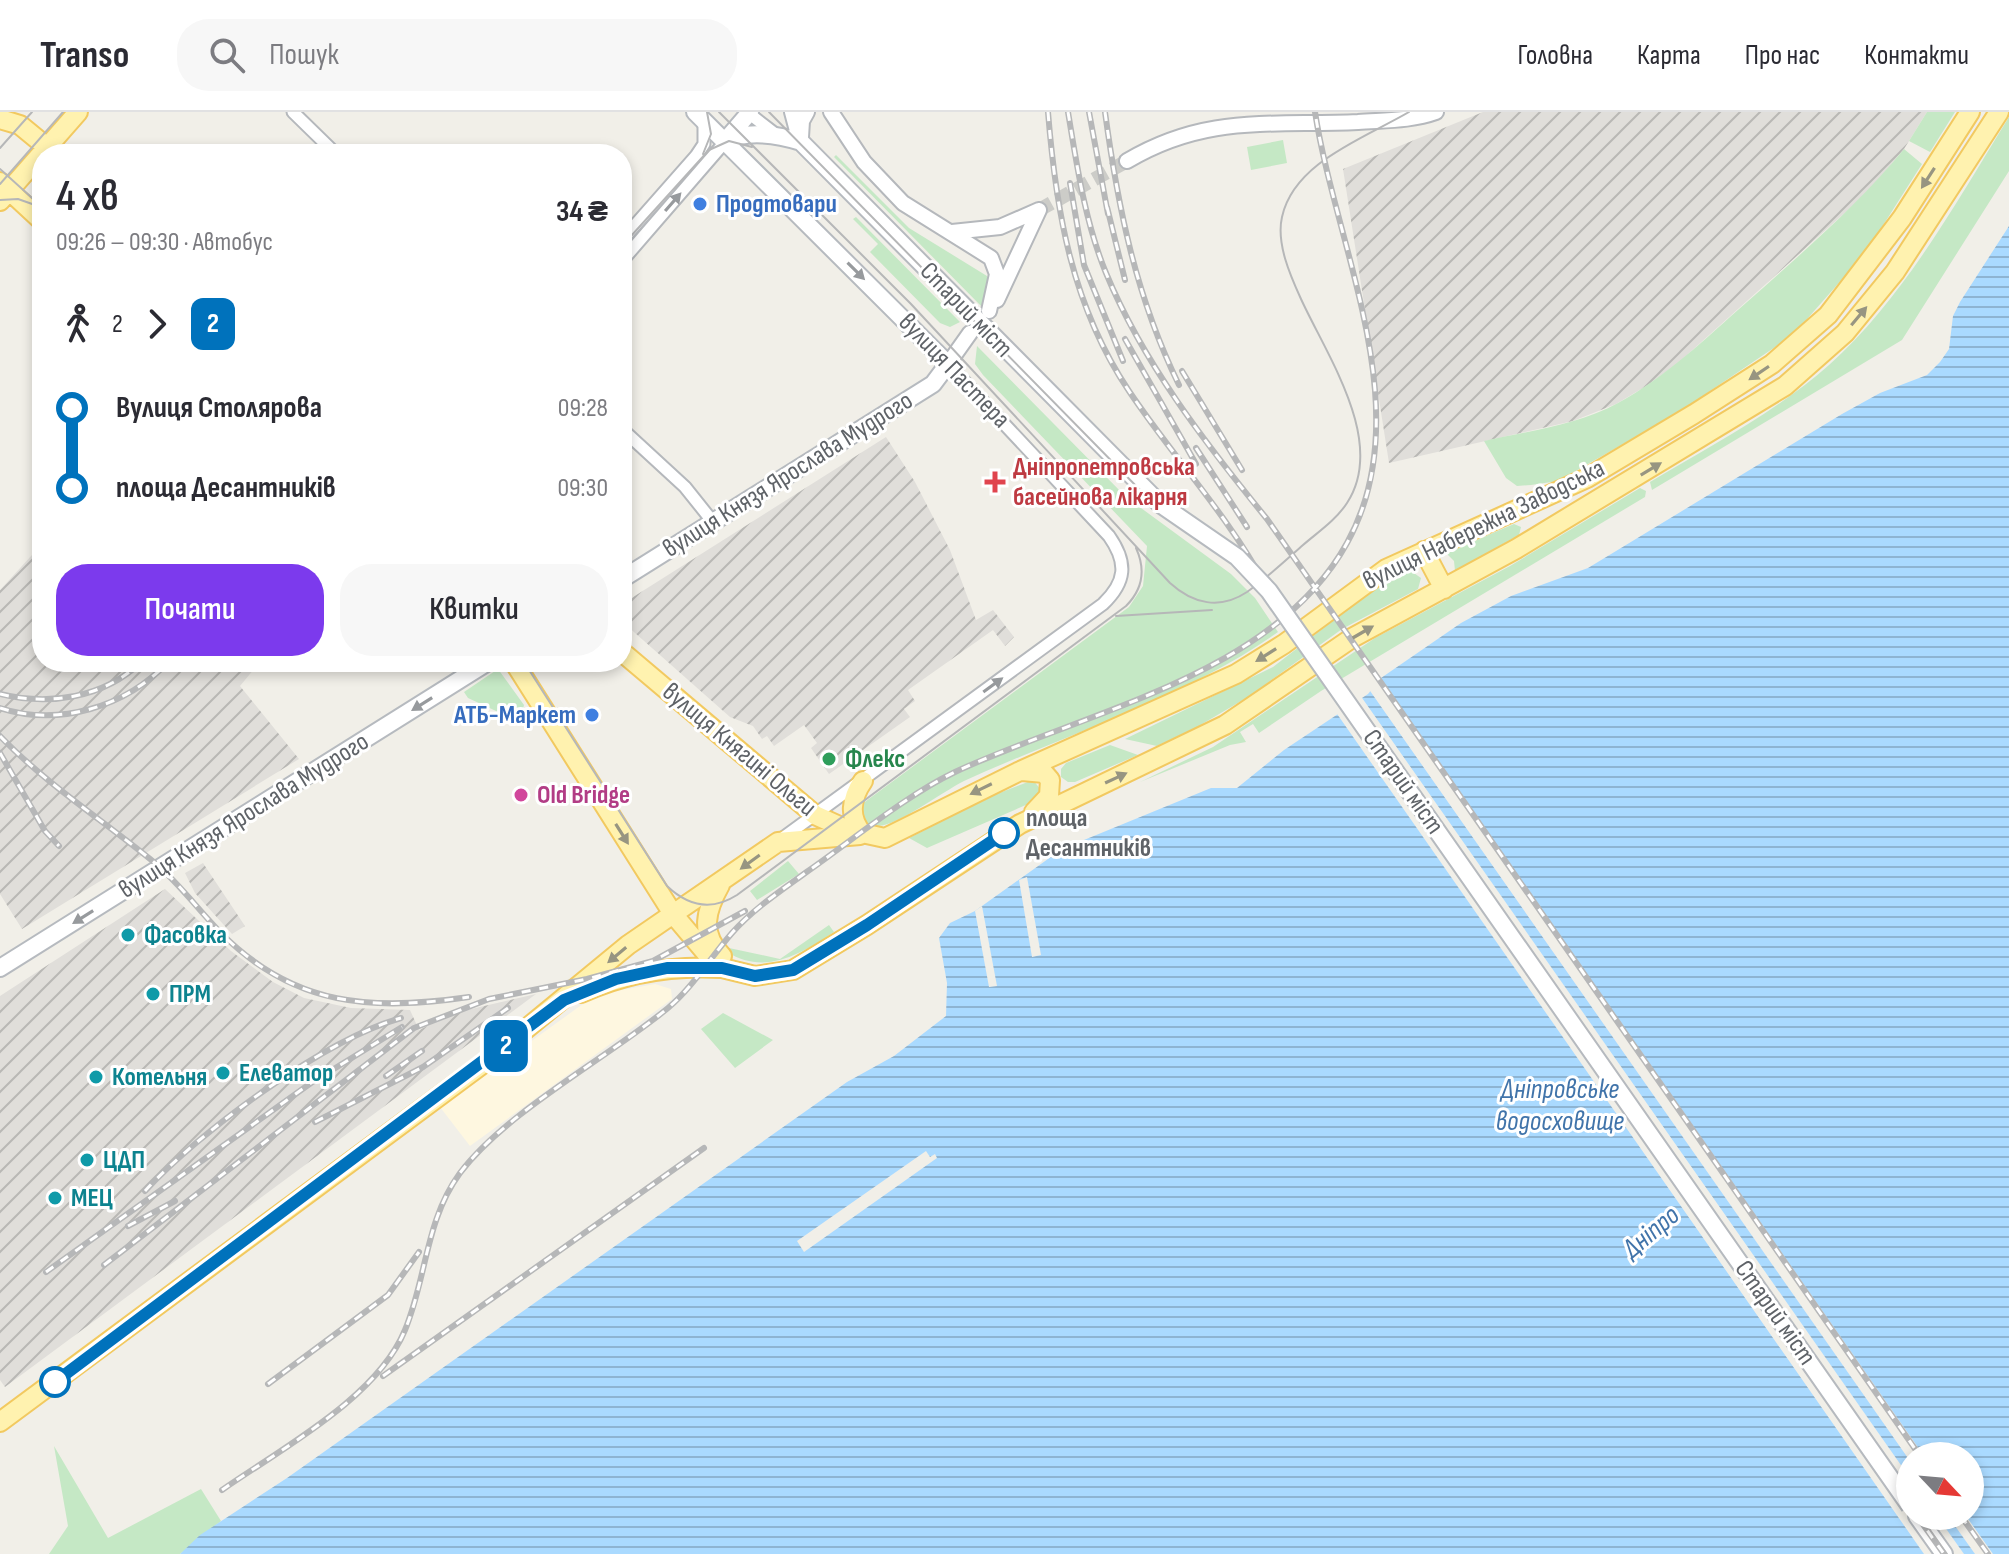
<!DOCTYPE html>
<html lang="uk">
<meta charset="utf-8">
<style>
:root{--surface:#fff;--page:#f7f7f7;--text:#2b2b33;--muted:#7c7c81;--line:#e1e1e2;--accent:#7c3aed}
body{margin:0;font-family:"Sofia Sans Condensed",sans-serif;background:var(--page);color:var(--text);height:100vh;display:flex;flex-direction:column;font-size:30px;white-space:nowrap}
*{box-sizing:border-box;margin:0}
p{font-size:26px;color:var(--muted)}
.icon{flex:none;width:44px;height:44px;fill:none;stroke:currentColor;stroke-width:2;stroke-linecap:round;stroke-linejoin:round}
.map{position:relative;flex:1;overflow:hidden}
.drawer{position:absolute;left:32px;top:32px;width:600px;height:528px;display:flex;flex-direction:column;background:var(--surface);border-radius:32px;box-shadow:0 4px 12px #0003}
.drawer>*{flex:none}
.badge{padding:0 16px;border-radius:12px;font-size:28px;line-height:52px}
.needle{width:52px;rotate:116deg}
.fabs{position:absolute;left:1896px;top:1330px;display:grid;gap:16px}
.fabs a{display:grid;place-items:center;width:88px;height:88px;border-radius:50%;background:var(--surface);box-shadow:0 4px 12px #0003;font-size:40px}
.map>.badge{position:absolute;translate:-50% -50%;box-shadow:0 0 0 4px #fff}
.legs{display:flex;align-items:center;gap:12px;height:88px;padding:0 24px;font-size:26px}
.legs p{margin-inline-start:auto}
.overview{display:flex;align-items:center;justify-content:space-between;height:136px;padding:0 24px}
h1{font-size:44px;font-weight:600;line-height:60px}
.cta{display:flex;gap:16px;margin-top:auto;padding:16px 24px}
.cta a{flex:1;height:92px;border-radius:32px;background:var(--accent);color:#fff;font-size:32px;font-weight:600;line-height:92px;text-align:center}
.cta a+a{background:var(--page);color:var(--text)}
ul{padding:0 24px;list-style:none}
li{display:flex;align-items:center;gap:28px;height:80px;font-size:30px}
li i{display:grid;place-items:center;width:12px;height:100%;margin:0 10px;background:currentColor}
li i::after{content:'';width:20px;height:20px;margin:-10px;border:6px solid;border-radius:50%;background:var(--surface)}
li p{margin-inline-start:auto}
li:first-child i{background:linear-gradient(#0000 50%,currentColor 0)}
li:last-child i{background:linear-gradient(currentColor 50%,#0000 0)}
header{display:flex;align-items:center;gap:48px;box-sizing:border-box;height:112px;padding:0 40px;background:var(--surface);border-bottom:2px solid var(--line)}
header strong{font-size:38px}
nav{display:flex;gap:44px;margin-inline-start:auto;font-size:28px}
.search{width:560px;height:72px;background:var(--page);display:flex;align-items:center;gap:20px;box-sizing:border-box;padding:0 28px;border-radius:32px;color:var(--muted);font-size:30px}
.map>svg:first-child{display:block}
.commercial{fill:#fef7e0}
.industrial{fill:url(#industrial-furrows)}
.green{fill:#c5e8c5}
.water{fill:url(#water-rules);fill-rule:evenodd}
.pier{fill:#f1efe8}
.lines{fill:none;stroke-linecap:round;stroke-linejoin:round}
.tertiary-tunnel{stroke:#ccccc8;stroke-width:14;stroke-dasharray:14 7;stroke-linecap:butt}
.minor-casing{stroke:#b5b8bc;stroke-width:15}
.tertiary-casing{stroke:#b5b8bc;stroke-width:18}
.secondary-casing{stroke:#b6babf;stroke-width:20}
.primary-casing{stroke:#f2c960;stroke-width:22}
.minor{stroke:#fff;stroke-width:11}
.tertiary{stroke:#fff;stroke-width:14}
.secondary{stroke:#fff;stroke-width:16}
.primary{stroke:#fff2af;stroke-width:18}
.tram{stroke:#b6b7b8;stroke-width:2}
.rail-casing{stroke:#b6b7b8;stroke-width:6}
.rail{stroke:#fff;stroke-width:3;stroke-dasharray:9;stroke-linecap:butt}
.secondary-bridge-casing{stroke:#b6babf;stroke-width:20;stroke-linecap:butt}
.secondary-bridge{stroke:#fff;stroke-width:16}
.oneway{fill:#979581}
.oneway2{fill:#979a9d}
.line-1-casing{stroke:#fff;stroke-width:18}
.line-1{stroke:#0072bc;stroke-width:12}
.shop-dot{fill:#3f7fe0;stroke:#fff;stroke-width:3}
.health-dot{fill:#e0444e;stroke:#fff;stroke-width:3}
.leisure-dot{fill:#2e9e5b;stroke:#fff;stroke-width:3}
.hotel-dot{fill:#d1479c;stroke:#fff;stroke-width:3}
.stop-1-dot{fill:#fff;stroke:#0072bc;stroke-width:4}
.culture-dot{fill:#0f9aa8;stroke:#fff;stroke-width:3}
.labels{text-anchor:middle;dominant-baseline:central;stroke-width:6;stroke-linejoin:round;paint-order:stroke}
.shop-label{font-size:26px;font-weight:bold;fill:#366cbe;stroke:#fff;text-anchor:start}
.street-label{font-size:26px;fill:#5f6368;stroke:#fff}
.health-label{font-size:26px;font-weight:bold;fill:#be3a42;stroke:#fff;text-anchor:start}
.leisure-label{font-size:26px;font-weight:bold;fill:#27864d;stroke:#fff;text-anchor:start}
.hotel-label{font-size:26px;font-weight:bold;fill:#b23c85;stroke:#fff;text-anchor:start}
.stop-label{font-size:26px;font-weight:bold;fill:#5f6368;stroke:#fff;text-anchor:start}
.culture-label{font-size:26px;font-weight:bold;fill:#0d838f;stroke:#fff;text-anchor:start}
.water-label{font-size:28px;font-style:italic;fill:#4174aa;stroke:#fff}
</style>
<header>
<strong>Transo</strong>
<div class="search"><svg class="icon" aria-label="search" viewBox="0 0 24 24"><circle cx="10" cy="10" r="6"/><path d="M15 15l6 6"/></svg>Пошук</div>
<nav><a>Головна</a><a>Карта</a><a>Про нас</a><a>Контакти</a></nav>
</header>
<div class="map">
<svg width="2009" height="1442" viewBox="0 0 2009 1442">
<defs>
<pattern id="industrial-furrows" width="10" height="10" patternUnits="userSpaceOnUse" patternTransform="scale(2)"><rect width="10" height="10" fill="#e0deda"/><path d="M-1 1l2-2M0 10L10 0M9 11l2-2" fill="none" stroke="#b9b8b5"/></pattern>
<pattern id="water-rules" width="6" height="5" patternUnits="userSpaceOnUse" patternTransform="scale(2)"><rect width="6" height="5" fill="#aadaff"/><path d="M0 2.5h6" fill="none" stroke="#8eb4d2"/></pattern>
</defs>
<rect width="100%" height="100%" fill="#f1efe8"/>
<path class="commercial" d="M655,872L671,877L672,887L470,1034L440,995L587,889L605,881Z"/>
<path class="industrial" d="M1483,0H1927L1904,37L1868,80L1678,251L1648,273L1616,292L1573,309L1389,351L1343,57Z
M886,325L915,370L950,438L976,508L993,498L1014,525L1005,534L993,518L908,578L915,589L904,597L910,605L829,662L811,636L817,631L804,613L774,634L767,624L762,627L753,614L730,605L626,513L630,487Z
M42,432V550H260L240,574L299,647L22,817L0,782V478Z
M203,751L245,814L232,822L195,781L185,761Z
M165,777L231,839L273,870L304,886L351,896L410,898L419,918L454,901L536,882L5,1275L0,1268V884Z"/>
<path class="green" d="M1927,0H1955L1930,40L1909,29Z
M2009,5V59L1902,228L1652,378L1650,370C1710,334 1776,300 1829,253C1904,186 1957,89 2009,5Z
M1283,28L1287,51L1251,58L1247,35Z
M1904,37L1922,52L1866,140L1793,223L1676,302L1558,369L1531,373L1517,374L1506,366L1484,329C1528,319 1578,313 1618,291C1666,265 1706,226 1747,190C1802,141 1857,94 1904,37Z
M836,43L909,116L987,164L991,180L982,195L834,45Z
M856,105L960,210L950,215L940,211L870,140L878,132L853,107Z
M977,234L1126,385L1231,462L1255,486L1278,520C1183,587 1069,621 964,669C942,680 899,713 878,714C864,715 862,705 858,695L1129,495L1143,474L1147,434L983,263L975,252Z
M1640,376L1646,379L1645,385L1321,579L1259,621L1253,612L1240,620L1246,630L1230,633L1140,670L1213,635L1375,526L1510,454Z
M1514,412L1521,415L1519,423L1455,459L1454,449L1446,441Z
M1411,459L1421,466L1418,477L1342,517L1248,585L1197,615L1157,634L1125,627L1273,555L1369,481Z
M498,557L524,593L521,605L513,607L468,586L464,580Z
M1110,633L1138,643L1075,670H1068L1061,665V657L1066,651Z
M1033,668L1041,678L1035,689L927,736L909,726L989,685Z
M788,749L799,762L757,788L750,779Z
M829,813L834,820C801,842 765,864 727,840L729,836L780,847Z
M723,901L773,928L735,956L701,917Z
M54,1334L108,1426L201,1377L221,1409L180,1442H49L68,1414Z"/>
<path class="water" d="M2009,114V1442H180L200,1423L287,1366L847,970L894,944L946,904L947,871L939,826L950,811L975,799L1062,737L1211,676H1237L1284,638L1368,582L1381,566L1461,511L1511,484L1588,456L1842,302L1880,281L1927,263L1940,250L1949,237L1953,204L1960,190ZM1910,1344H1970V1404H1910Z"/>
<path class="pier" d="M1378,564L1924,1344H1910V1349L1368,576Z
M1360,583L1910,1366V1404H1937L1964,1442H1924L1335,599Z
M1027,765L1041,843L1032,845L1019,768Z
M982,794L997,874L989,875L975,799Z
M926,1039L930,1045L935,1042L937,1046L804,1140L797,1129Z
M1948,1404H1966L1993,1442H1975Z"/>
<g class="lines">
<path class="tertiary-tunnel" d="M1039,98L1127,49"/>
<defs>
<path id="minor" d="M293,0L336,42
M747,0L778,24
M622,128L696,44L704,32V9
M622,149L725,30
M622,317L685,375L713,410
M780,728L1103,492C1126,470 1128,451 1109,424L948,252"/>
<path id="tertiary" d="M831,0L864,50L903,91L991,146L997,162L989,199
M801,25L802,9L807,0
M1127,49C1206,2 1270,14 1358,10C1384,8 1411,9 1436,0
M952,120L1000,115L1039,98
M997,188L1039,98
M948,252L970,221"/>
<path id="secondary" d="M793,0L801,30L1160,392
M726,28L750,0
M725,30C746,17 779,23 801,30
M622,467L933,272L948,252L695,0
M0,856L488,550
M1917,1404L1944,1442"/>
<path id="primary" d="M0,7L20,13L54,41
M0,70L42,109
M0,89L78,0
M1424,439L1444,477
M622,540L815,703L848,718L885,726L1018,660L1236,562L1284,532L1386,457L1587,366L1694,302L1772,252L1828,203L1902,106L1970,0
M514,550L673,802L711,847L722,856L755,864L793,858L867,813L1020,712L1225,613L1352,526L1516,437L1785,274L1845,221L1895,160L1999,0
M1022,659L1044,661L1050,668L1049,684L1034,700
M863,669C851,686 848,706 863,722
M720,773C706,798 699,821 722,844
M581,881C627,860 672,853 722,856
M0,1310L492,945L628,833L778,730L860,723"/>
</defs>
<use href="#minor" class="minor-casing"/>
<use href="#tertiary" class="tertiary-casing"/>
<use href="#secondary" class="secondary-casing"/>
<use href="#primary" class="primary-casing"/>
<use href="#minor" class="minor"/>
<use href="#tertiary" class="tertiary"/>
<use href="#secondary" class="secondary"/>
<use href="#primary" class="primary"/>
<path class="tram" d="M719,0L911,192L1170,471C1193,492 1220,498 1247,480C1267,466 1285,449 1303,433C1318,420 1336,408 1347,391C1387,330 1327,244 1301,187C1290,163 1276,131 1282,105C1294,50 1365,26 1409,0
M769,0L1144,382L1235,447L1261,472L1910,1398
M0,36L32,0
M703,42L711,22L707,0
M0,57L42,95
M0,72L63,0
M0,88L18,87L35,93
M622,134L709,38L729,29L752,35
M1116,504L1212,498
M524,550L667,774C688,794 712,799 737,783L1126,494C1143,477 1146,458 1136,436
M1920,1404L1947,1442"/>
<defs>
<path id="rail" d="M1048,0C1056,100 1072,194 1129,279C1173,345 1228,403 1266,474L1910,1393
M1068,0C1077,54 1085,110 1106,161C1143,251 1206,332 1267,407L1920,1344
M1089,0L1108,102
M1105,0C1118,96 1136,185 1179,273
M1070,71L1084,153L1123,249
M1107,95L1125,168
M1125,227L1196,352
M1182,259L1242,358
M1196,336L1247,415
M0,582C49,594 104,586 141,550
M0,596C59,615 126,595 168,550
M0,624C46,672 104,709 155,751C180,772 199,799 222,822C295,895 373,899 469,885
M0,641L45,719L59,734
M386,964L422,939
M315,1010L423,955L508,896
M145,1079C199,1020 325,927 401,906
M128,1114L175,1089
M104,1153L414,916L489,887L587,867L653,849L745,799
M46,1160L311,971L402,915
M383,1264L704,1036
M268,1272L388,1183L419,1140
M222,1378C282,1336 377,1286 405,1218C427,1165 425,1109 460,1061C507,999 606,947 668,896C693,875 710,846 732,821C753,797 782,778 808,759C854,727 905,684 955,660C1083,600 1274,564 1347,431C1420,299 1336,137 1315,0
M1917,1404L1944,1442
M1961,1404L1988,1442"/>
</defs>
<use href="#rail" class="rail-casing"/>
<use href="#rail" class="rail"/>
<defs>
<path id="secondary-bridge" d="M1160,392L1237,445L1269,479L1910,1394"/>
</defs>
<use href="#secondary-bridge" class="secondary-bridge-casing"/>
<use href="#secondary-bridge" class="secondary-bridge"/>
</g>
<defs><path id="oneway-solid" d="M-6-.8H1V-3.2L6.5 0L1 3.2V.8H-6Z" transform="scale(2)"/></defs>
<g class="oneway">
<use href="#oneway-solid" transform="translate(1928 66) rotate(123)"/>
<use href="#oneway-solid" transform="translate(1859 204) rotate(-50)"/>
<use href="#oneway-solid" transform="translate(1759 261) rotate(146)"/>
<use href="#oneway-solid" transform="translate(1651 357) rotate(-31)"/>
<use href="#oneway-solid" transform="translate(1363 520) rotate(-30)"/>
<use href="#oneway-solid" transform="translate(1266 543) rotate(148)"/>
<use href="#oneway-solid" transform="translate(1116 666) rotate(-25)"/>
<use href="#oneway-solid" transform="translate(981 677) rotate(154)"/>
<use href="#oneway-solid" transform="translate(622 722) rotate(58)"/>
<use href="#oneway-solid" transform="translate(750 750) rotate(144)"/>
<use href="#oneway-solid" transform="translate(617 843) rotate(140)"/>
</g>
<g class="oneway2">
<use href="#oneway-solid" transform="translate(673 90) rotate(-49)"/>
<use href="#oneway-solid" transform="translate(856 159) rotate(45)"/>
<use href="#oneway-solid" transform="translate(993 573) rotate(-36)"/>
<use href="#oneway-solid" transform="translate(422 592) rotate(148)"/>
<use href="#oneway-solid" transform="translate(83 805) rotate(148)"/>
</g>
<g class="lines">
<defs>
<path id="line-1" d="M55,1270L564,888L616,867L667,856H722L755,864L793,858L867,813L1004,721"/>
</defs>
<use href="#line-1" class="line-1-casing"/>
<use href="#line-1" class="line-1"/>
</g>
<g class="shop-dot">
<circle cx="700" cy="92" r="8"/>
<circle cx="592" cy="603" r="8"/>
</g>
<path class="health-dot" d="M991 358h8v8h8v8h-8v8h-8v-8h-8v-8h8z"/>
<circle class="leisure-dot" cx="829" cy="647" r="8"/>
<circle class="hotel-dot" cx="521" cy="683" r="8"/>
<g class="stop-1-dot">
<circle cx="1004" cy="721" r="14"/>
<circle cx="55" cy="1270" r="14"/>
</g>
<g class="culture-dot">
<circle cx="128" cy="823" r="8"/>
<circle cx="153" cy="882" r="8"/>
<circle cx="223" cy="961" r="8"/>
<circle cx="96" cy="965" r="8"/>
<circle cx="87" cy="1048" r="8"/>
<circle cx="55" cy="1086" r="8"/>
</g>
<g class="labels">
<g class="shop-label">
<text x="716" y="92">Продтовари</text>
<text x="576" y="603" text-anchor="end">АТБ-Маркет</text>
</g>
<g class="street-label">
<text transform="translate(966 198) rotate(46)">Старий міст</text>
<text transform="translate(954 259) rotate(46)">вулиця Пастера</text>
<text transform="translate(788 363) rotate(-32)">вулиця Князя Ярослава Мудрого</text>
<text transform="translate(1484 413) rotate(-26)">вулиця Набережна Заводська</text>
<text transform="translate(739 638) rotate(40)">вулиця Княгині Ольги</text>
<text transform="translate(1403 670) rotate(55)">Старий міст</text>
<text transform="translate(244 704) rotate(-32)">вулиця Князя Ярослава Мудрого</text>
<text transform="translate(1775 1201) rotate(55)">Старий міст</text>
</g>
<g class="health-label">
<text x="1013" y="355">Дніпропетровська<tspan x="1013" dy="30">басейнова лікарня</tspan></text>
</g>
<g class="leisure-label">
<text x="845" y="647">Флекс</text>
</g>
<g class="hotel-label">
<text x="537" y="683">Old Bridge</text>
</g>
<g class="stop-label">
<text x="1026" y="706">площа<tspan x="1026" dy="30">Десантників</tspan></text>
</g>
<g class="culture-label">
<text x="144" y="823">Фасовка</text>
<text x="169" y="882">ПРМ</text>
<text x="239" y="961">Елеватор</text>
<text x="112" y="965">Котельня</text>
<text x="103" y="1048">ЦДП</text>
<text x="71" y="1086">МЕЦ</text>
</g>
<g class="water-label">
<text x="1560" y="977">Дніпровське<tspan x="1560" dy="32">водосховище</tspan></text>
<text transform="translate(1651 1120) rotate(-40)">Дніпро</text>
</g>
</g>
</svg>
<div class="fabs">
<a><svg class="needle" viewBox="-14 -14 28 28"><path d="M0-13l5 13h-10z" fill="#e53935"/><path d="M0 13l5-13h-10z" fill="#7c7c81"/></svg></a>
</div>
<b class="badge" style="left:506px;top:934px;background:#0072bc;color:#fff">2</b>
<section class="drawer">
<div class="overview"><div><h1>4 хв</h1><p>09:26 – 09:30 · Автобус</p></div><b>34 ₴</b></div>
<div class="legs"><svg class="icon" aria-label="walk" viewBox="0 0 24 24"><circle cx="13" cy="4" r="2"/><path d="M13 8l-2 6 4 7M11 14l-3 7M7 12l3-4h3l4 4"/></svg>2<svg class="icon" aria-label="forward" viewBox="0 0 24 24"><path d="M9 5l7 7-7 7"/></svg><b class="badge" style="background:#0072bc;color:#fff">2</b></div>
<ul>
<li><i style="color:#0072bc"></i><b>Вулиця Столярова</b><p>09:28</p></li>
<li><i style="color:#0072bc"></i><b>площа Десантників</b><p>09:30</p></li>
</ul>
<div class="cta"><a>Почати</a><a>Квитки</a></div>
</section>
</div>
